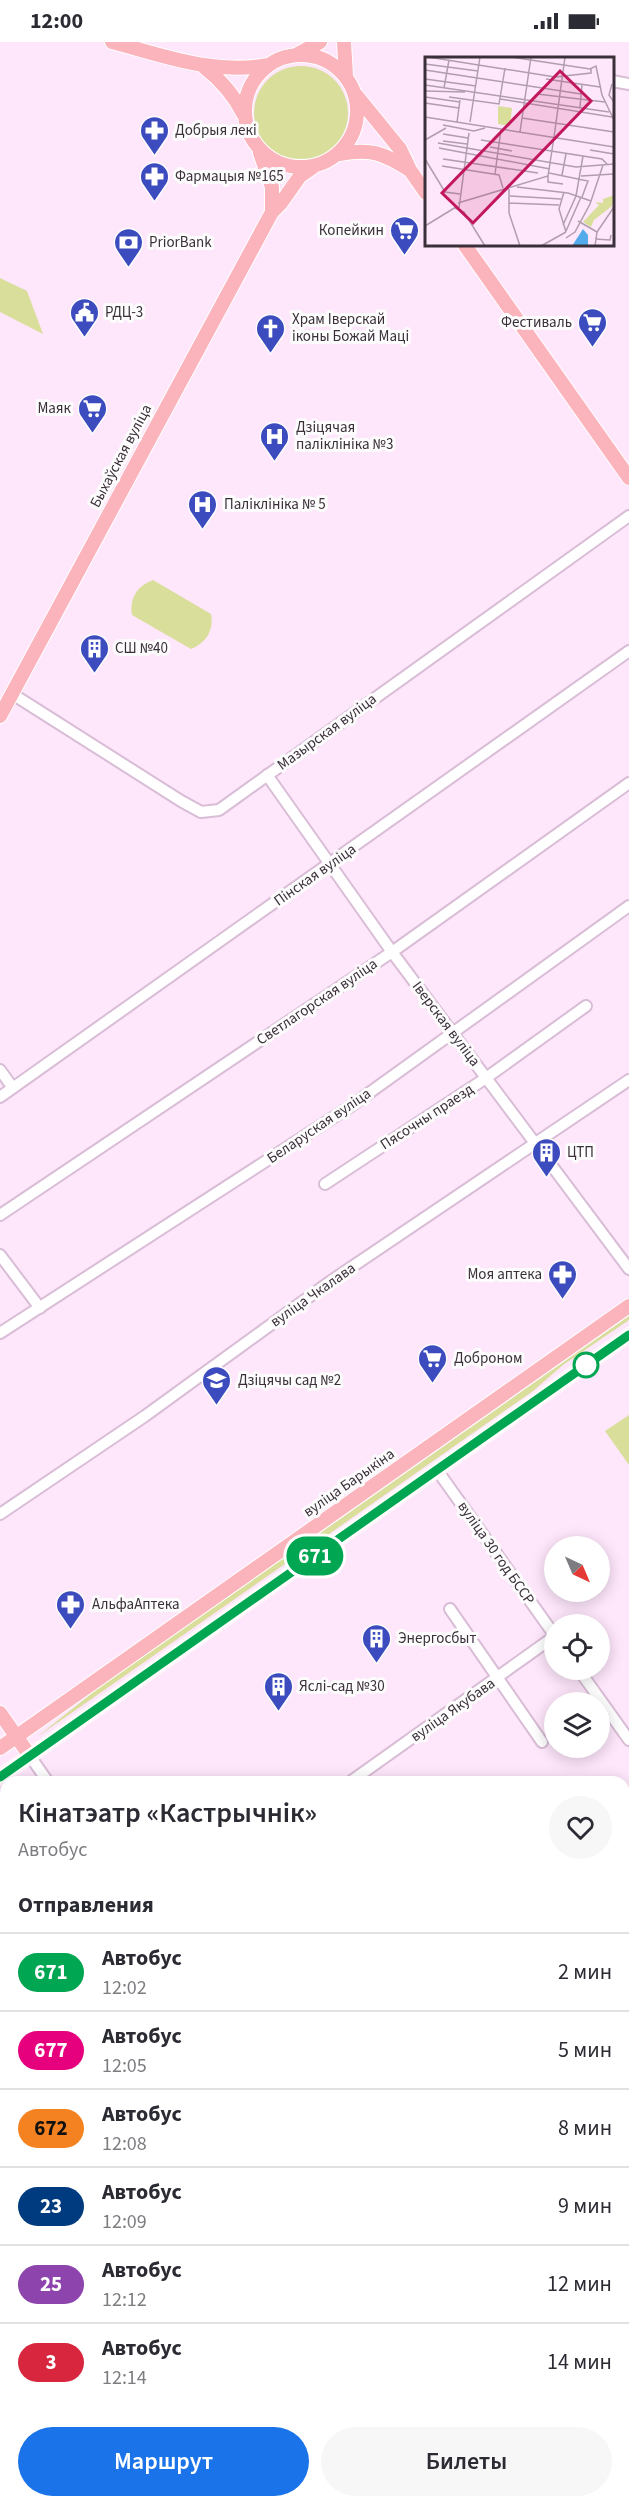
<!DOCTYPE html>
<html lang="ru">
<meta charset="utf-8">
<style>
:root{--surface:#fff;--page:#f7f7f7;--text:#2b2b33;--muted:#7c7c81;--line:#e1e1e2;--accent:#1a73e8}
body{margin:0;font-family:"Source Sans 3",sans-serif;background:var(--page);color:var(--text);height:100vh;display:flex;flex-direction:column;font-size:22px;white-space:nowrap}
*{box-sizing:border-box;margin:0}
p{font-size:20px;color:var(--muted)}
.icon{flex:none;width:33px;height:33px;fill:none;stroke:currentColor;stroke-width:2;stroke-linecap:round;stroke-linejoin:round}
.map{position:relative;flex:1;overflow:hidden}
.details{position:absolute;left:0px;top:1734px;width:630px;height:732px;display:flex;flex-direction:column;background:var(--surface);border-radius:18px 18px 0 0;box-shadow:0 3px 15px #0003}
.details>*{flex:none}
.badge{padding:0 12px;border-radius:20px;font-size:21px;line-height:39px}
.needle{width:39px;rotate:136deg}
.buttons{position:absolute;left:544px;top:1494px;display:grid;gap:12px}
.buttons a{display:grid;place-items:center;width:66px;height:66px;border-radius:50%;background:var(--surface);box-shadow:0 3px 15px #0003;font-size:30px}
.map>.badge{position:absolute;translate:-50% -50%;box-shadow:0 0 0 3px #fff}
h2{padding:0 18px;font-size:22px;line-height:54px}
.round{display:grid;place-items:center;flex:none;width:63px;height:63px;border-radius:32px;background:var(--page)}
.headline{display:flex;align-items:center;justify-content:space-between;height:102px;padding:0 18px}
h1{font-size:28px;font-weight:600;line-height:45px}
.cta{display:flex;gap:12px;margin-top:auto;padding:12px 18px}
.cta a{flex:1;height:69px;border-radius:36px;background:var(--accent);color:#fff;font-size:24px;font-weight:600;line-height:69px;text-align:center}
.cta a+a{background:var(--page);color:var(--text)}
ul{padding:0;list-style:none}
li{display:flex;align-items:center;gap:18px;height:78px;padding:0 18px;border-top:2px solid var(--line)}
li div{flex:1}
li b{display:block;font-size:22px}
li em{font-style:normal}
li .badge{min-width:66px;font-weight:700;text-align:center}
.status{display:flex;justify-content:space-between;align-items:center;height:42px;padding:0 30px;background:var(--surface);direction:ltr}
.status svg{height:16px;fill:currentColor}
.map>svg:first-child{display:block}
.green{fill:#d9de9b}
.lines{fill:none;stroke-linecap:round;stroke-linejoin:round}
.minor-casing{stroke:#d9bdd6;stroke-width:14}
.major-casing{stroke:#fff;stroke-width:16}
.minor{stroke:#fff;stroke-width:10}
.major{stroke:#fbb3bc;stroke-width:14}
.line-casing{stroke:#fff;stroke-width:14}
.line{stroke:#00a651;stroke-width:9}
.stop-dot{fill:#fff;stroke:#00a651;stroke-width:3}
.labels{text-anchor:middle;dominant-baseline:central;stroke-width:6;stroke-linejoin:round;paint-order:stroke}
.poi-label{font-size:15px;fill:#3b303a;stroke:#fcfcfc;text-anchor:start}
.street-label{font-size:15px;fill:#3b303a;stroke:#fcfcfc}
.inset-road{fill:none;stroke:#b09dae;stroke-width:1.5}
.view{fill:#c2185b;fill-opacity:0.15;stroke:#c2185b;stroke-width:3}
.inset-edge{fill:none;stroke:#3b303a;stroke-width:3}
</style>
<div class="status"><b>12:00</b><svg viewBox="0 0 49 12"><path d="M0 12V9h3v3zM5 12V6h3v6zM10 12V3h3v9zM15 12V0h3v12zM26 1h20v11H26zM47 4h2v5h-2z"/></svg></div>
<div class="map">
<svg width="629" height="2466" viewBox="0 0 629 2466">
<rect width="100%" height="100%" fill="#fee6fb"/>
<path class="green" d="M254 71a47 47 0 1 1 94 0a47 47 0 1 1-94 0Z
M0,236L27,249L43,292L0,270Z
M153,538L211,572C214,589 206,601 191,607L132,573C129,557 137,544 153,538Z
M629,1274V1278L563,1323L533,1349L319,1499L316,1494Z
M629,1373V1423L605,1389Z
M312,1496L315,1501L37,1695L101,1644Z"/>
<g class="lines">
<defs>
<path id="minor" d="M612,39L629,42
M14,653L181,759L201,770L219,768L629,474
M267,733L392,910L629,1227
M0,1028L13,1046
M0,1055L629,609
M325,1142L486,1036L586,964
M0,1173L392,910L629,741
M0,1213L40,1266
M0,1291L351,1064L629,864
M437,1428L555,1594
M0,1472L145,1374L331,1239L629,1038
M450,1567L542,1700
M579,1628L629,1698
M30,1714L48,1740
M350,1740L555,1594
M624,1806L629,1802
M624,1868L629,1865
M0,1986L6,1981
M624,2001L629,1998
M624,2120L629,2117
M0,2244L6,2239
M624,2287L629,2284
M0,2322L6,2317
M624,2365L629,2358
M188,2460L192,2466
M565,2460L569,2466
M0,2465L7,2460
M372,2466L381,2460
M552,2466L556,2460"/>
<path id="major" d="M112,0C166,14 213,33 269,23
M344,0L346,34
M298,12L320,0
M245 69a56 56 0 1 1 112 0a56 56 0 1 1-112 0Z
M204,25C222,39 234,53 244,73
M356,53L400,107L410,128L426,151
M260,111L272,145V170
M339,112C371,106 383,111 410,128
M464,202L629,436
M0,674L272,170L281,161L300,134L313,125
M0,1671L30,1714
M0,1706L629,1264
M0,1735L629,1293"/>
</defs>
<use href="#minor" class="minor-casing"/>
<use href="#major" class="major-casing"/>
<use href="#minor" class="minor"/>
<use href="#major" class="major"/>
</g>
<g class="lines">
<defs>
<path id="line" d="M0,1735L629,1293"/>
</defs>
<use href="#line" class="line-casing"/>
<use href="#line" class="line"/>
</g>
<defs>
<symbol id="pharmacy-pin" viewBox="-11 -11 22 30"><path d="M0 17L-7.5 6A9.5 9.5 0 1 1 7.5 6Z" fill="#3c4bbe" stroke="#fcfcfc"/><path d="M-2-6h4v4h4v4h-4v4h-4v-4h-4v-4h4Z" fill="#fff"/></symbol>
<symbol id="supermarket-pin" viewBox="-11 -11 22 30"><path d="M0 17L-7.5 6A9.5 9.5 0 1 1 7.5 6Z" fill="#3c4bbe" stroke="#fcfcfc"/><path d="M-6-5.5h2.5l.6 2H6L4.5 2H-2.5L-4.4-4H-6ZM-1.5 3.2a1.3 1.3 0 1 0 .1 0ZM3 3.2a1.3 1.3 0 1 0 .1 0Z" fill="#fff"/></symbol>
<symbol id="bank-pin" viewBox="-11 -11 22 30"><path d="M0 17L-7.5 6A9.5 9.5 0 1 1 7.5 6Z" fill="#3c4bbe" stroke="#fcfcfc"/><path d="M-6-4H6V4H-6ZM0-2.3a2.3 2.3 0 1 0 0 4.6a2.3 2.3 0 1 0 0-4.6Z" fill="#fff"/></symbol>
<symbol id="civic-pin" viewBox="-11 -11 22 30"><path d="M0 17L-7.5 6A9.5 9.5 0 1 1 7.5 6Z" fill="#3c4bbe" stroke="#fcfcfc"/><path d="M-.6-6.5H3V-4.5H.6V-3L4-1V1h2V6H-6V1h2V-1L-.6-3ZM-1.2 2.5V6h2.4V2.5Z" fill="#fff"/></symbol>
<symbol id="church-pin" viewBox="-11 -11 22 30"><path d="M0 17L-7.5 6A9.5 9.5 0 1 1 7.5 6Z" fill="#3c4bbe" stroke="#fcfcfc"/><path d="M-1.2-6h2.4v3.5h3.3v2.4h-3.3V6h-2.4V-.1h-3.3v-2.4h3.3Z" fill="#fff"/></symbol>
<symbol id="hospital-pin" viewBox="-11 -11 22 30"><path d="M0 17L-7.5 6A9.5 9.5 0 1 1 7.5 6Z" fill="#3c4bbe" stroke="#fcfcfc"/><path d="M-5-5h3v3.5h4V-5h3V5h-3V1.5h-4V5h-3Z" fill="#fff"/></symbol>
<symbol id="building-pin" viewBox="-11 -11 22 30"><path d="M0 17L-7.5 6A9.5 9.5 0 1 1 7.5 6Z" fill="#3c4bbe" stroke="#fcfcfc"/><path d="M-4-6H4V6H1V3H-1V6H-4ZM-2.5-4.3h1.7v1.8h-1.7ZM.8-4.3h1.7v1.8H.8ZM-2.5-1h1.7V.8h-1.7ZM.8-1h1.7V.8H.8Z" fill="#fff"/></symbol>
<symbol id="school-pin" viewBox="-11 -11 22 30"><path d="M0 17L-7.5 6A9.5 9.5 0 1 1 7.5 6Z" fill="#3c4bbe" stroke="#fcfcfc"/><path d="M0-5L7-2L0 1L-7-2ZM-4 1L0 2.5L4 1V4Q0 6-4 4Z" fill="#fff"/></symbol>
</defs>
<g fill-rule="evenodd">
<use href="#pharmacy-pin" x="138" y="72" width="33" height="45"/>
<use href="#pharmacy-pin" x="138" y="118" width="33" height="45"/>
<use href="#supermarket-pin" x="388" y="172" width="33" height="45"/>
<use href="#bank-pin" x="112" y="184" width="33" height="45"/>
<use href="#civic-pin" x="68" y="254" width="33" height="45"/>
<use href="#supermarket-pin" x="576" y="264" width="33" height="45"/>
<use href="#church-pin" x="254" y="270" width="33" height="45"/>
<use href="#supermarket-pin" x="76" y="350" width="33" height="45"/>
<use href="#hospital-pin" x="258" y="378" width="33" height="45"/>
<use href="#hospital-pin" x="186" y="446" width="33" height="45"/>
<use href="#building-pin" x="78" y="590" width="33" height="45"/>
<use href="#building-pin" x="530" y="1094" width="33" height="45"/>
<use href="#pharmacy-pin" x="546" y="1216" width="33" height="45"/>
<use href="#supermarket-pin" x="416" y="1300" width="33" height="45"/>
<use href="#school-pin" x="200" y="1322" width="33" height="45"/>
<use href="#pharmacy-pin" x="54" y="1546" width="33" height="45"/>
<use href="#building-pin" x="360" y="1580" width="33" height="45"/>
<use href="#building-pin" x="262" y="1628" width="33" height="45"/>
</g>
<circle class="stop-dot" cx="586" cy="1323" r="12"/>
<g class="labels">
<g class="poi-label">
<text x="175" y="88">Добрыя лекі</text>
<text x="175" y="134">Фармацыя №165</text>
<text x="384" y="188" text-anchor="end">Копейкин</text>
<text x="149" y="200">PriorBank</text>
<text x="105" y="270">РДЦ-3</text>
<text x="292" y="277">Храм Іверскай<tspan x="292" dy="17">іконы Божай Маці</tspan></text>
<text x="572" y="280" text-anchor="end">Фестиваль</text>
<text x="71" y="366" text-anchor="end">Маяк</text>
<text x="296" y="385">Дзіцячая<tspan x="296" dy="17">паліклініка №3</tspan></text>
<text x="224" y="462">Паліклініка № 5</text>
<text x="115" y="606">СШ №40</text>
<text x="567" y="1110">ЦТП</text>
<text x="542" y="1232" text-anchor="end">Моя аптека</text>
<text x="454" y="1316">Доброном</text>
<text x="238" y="1338">Дзіцячы сад №2</text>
<text x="92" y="1562">АльфаАптека</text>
<text x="398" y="1596">Энергосбыт</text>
<text x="299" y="1644">Яслі-сад №30</text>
</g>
<g class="street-label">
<text transform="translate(121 414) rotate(-62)">Быхаўская вуліца</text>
<text transform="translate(327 690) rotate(-36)">Мазырская вуліца</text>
<text transform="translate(315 833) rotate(-35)">Пінская вуліца</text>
<text transform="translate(317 960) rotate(-34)">Светлагорская вуліца</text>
<text transform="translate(446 982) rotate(53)">Іверская вуліца</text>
<text transform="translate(427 1075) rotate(-33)">Пясочны праезд</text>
<text transform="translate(319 1084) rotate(-34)">Беларуская вуліца</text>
<text transform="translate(313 1253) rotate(-35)">вуліца Чкалава</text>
<text transform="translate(349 1441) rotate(-35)">вуліца Барыкіна</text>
<text transform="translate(496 1511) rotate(55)">вуліца 30 год БССР</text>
<text transform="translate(453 1668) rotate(-35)">вуліца Якубава</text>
</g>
</g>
<g transform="translate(425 15)">
<rect width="189" height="189" fill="#fee6fb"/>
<path d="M73,49L87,51L85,69L73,67ZM189,138L187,149L169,163L166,170L158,165L174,148L170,145L178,146V142Z" fill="#d9de9b"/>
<path d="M158,172L163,178V189H147Z" fill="#52abea"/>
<path class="inset-road" d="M3,0L130,20L166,16V12M86,0L165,12L171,9L177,38L189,63M0,7L53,14M0,13L156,37M0,22L51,29M121,22L175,30M187,27L184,38L189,45M0,28L184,55M19,31L24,3M0,34L40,35M112,37L180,45M0,40L35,45M24,40L74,47L80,11M75,42L187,60M0,46L34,51M155,50L157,28M0,60L189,90M97,61L189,75M32,65L35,43M45,65L55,0M18,68L49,74L60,71M95,75L106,0M18,77L43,81M129,80L140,0M0,83L21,71M56,83L177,102L182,107M18,84L42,87M13,86L151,110L189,107M65,90L87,94M14,91L125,112M165,93L189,97M0,102L20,135L35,137M18,102L113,116M17,109L74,118L78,131M124,116L163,124L157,140M70,117L76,72M123,118V125L138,127M137,118L141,97M156,119L189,117M92,130L143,136L166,144M84,132V156L95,189M139,135L134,152L141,175M85,139L136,142M33,146L123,119L129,80M84,146L134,148M30,151L39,155L60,189M34,151L44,76M153,164L172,175M138,168L151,139L158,99M0,169L31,150M141,174L156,140M141,181L150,175L165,147L178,108M170,182L185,183L186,178M116,189L141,175M170,189L172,175L189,150"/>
<path class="view" d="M135,14L166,44L48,166L17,136Z"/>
<rect width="189" height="189" class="inset-edge"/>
</g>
</svg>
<div class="buttons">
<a><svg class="needle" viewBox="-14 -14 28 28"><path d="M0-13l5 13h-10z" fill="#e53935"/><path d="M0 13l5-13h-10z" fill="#7c7c81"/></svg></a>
<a><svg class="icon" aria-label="locate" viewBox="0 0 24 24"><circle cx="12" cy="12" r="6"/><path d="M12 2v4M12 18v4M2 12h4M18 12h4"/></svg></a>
<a><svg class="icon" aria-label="layers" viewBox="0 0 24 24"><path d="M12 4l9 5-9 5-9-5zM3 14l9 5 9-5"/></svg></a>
</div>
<b class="badge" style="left:315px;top:1514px;background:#00a651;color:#fff">671</b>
<section class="details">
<div class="headline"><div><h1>Кінатэатр «Кастрычнік»</h1><p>Автобус</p></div><a class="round"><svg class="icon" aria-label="heart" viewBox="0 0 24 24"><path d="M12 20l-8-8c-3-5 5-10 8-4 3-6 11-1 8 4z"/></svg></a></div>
<h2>Отправления</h2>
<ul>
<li><span class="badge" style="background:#00a651;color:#fff">671</span><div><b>Автобус</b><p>12:02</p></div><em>2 мин</em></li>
<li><span class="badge" style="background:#e6007e;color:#fff">677</span><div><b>Автобус</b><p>12:05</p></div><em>5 мин</em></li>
<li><span class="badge" style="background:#f58220;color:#111">672</span><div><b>Автобус</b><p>12:08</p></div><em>8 мин</em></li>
<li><span class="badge" style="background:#003b80;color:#fff">23</span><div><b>Автобус</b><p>12:09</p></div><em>9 мин</em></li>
<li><span class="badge" style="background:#8e44ad;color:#fff">25</span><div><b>Автобус</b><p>12:12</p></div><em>12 мин</em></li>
<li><span class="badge" style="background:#d7263d;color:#fff">3</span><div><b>Автобус</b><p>12:14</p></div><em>14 мин</em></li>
</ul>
<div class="cta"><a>Маршрут</a><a>Билеты</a></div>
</section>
</div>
